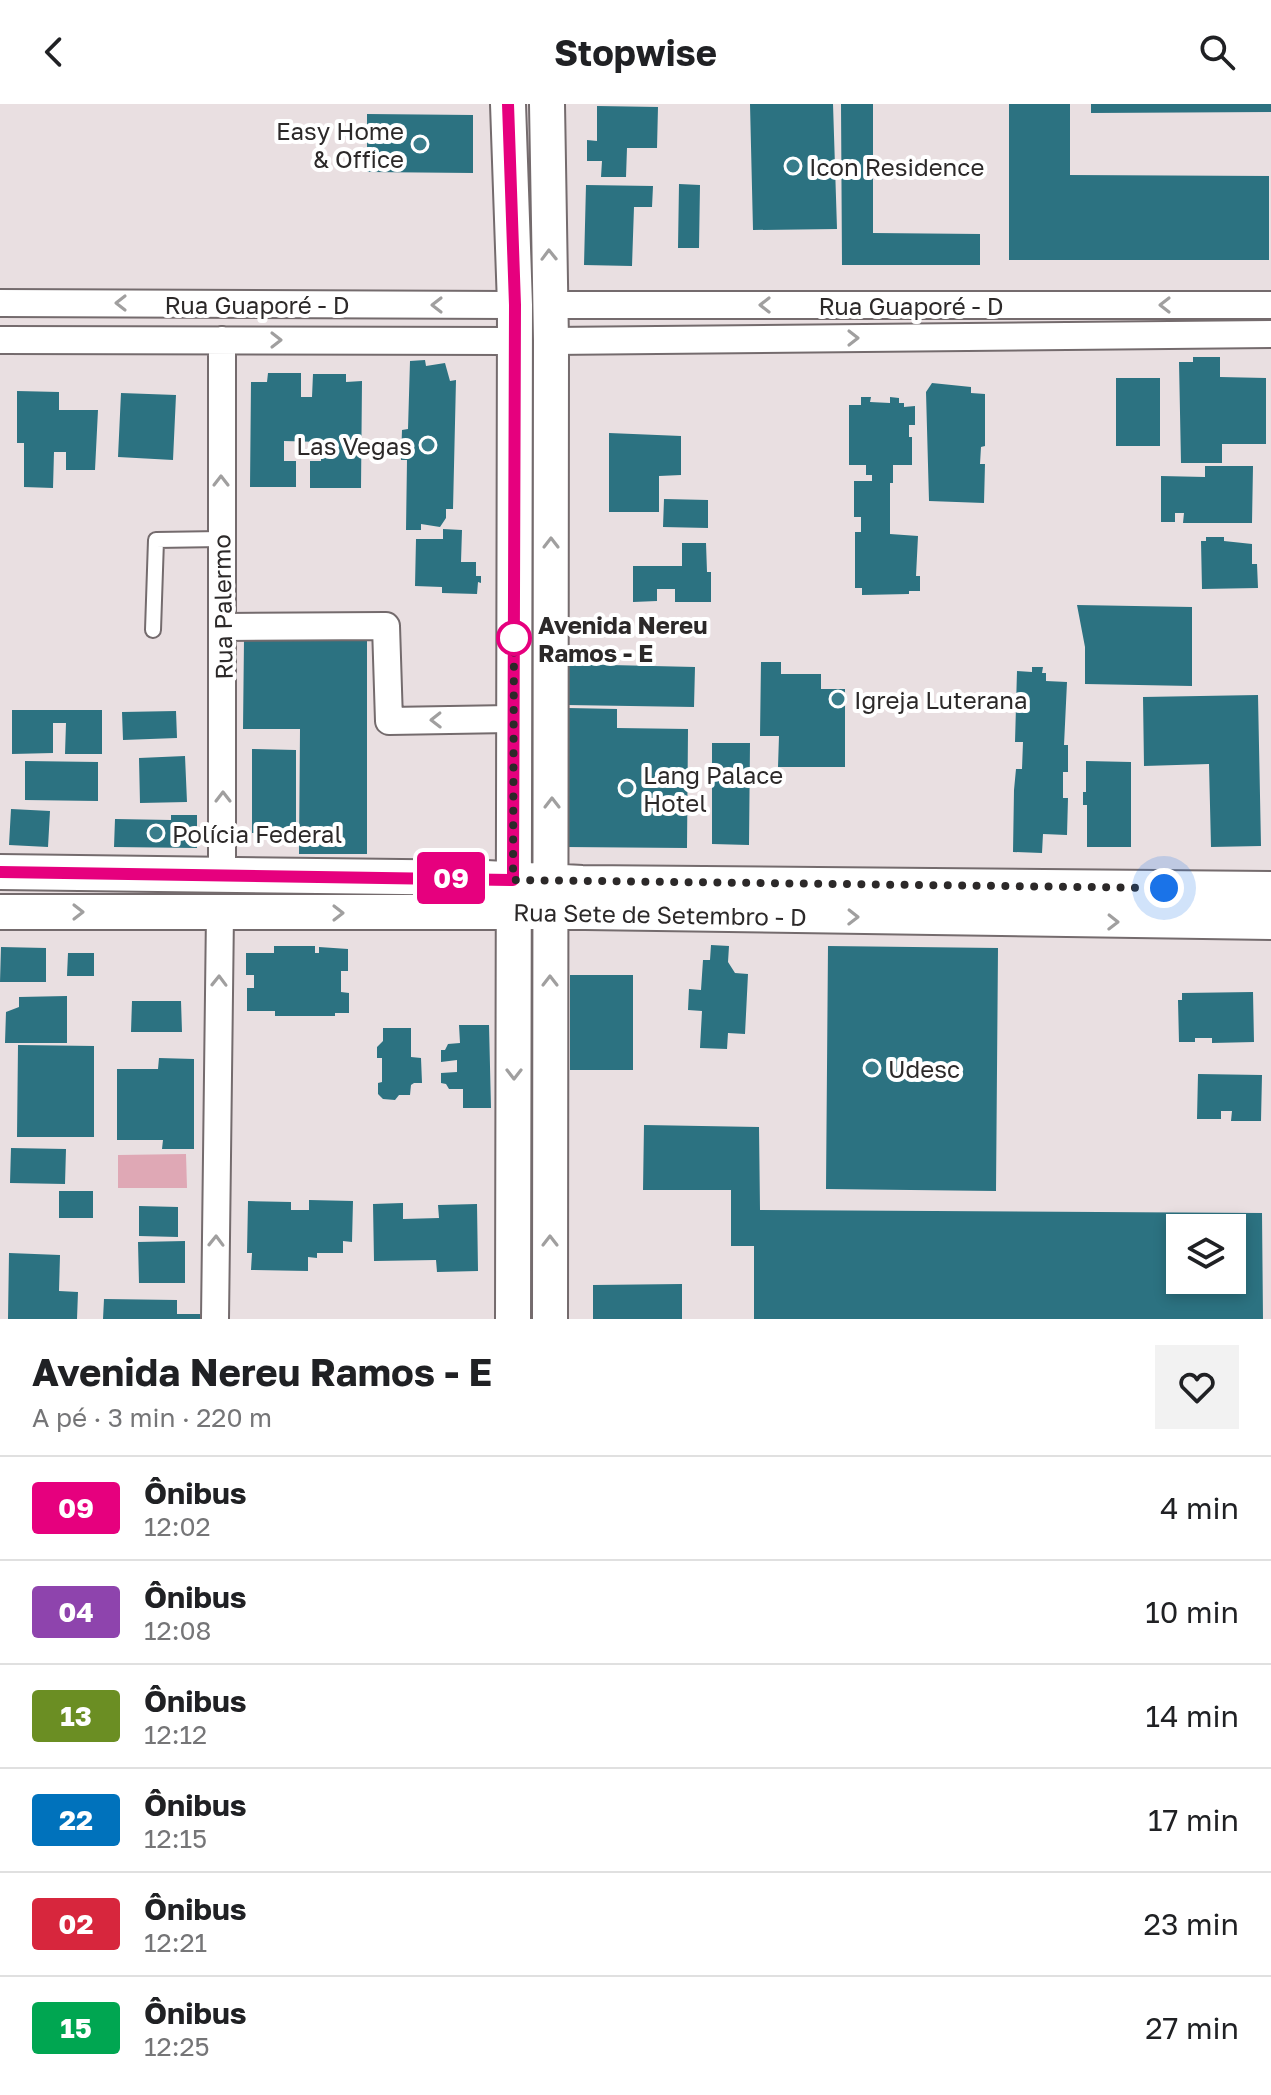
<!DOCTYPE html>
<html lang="pt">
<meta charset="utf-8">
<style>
:root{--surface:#fff;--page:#f2f2f2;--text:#202124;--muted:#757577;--line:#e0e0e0}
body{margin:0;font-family:"Golos Text",sans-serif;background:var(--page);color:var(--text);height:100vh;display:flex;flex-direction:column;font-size:30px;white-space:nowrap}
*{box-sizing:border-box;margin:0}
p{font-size:26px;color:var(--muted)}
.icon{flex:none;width:44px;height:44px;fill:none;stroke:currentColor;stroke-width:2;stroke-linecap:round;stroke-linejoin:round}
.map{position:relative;height:1215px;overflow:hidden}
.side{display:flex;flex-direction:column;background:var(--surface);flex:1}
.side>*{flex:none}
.badge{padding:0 16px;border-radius:6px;font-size:28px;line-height:52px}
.tools{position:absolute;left:1166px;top:1110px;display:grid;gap:16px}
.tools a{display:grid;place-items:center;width:80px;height:80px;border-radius:0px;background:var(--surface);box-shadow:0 4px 12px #0003;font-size:40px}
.you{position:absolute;width:40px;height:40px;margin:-20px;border:6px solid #fff;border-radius:50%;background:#1a73e8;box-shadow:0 0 0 12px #1a73e833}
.map>.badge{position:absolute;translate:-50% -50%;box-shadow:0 0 0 4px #fff}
.round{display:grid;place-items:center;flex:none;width:84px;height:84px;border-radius:0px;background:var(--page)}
.headline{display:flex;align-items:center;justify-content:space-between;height:136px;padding:0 32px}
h1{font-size:38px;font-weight:700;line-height:60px}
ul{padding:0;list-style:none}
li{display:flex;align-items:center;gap:24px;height:104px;padding:0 32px;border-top:2px solid var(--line)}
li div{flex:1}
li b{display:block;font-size:30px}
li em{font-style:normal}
li .badge{min-width:88px;font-weight:700;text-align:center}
header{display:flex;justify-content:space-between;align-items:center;height:104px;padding:0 32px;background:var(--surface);font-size:36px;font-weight:700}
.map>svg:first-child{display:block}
.green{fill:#dfa8b5}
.building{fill:#2c7281;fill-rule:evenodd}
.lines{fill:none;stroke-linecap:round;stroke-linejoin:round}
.service-casing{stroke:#746b6d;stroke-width:18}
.minor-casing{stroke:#746b6d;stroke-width:30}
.tertiary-casing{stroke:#746b6d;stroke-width:38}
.service{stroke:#fff;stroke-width:14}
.minor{stroke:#fff;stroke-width:26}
.tertiary{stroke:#fff;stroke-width:34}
.oneway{stroke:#a09f9f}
.line-casing{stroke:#fff;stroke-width:18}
.line{stroke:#e6007e;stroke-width:12}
.walk{stroke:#2c2929;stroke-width:8;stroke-dasharray:0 14.4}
.poi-dot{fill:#397d8b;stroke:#fff;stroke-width:3}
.stop-dot{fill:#fff;stroke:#e6007e;stroke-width:4}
.labels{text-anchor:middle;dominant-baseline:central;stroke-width:8;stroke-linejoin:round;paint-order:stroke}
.poi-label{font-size:24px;fill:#2c2929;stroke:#fff;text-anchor:start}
.street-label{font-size:24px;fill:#2c2929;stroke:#fff}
.stop-label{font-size:24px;font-weight:bold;fill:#2c2929;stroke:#fff;text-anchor:start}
</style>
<header><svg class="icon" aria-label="back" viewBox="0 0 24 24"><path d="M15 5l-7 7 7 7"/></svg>Stopwise<svg class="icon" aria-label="search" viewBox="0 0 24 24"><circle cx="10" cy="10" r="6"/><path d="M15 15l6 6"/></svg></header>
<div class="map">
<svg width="1271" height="1215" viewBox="0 0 1271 1215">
<rect width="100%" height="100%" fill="#e9dfe1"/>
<path class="green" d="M186,1050L187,1084H118V1051Z"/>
<path class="building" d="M750,0H833L837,125L753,126Z
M841,0H873V129L980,130V161H842Z
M1009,0H1070V71L1269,72V156H1009Z
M1091,0H1271V8L1091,9Z
M597,2L658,3L657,44H627L626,73H601L602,57H587V36L597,37Z
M367,10L473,11V69L367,68Z
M679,80L700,81L699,144H678Z
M586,81L653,82L652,103H634L632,162L584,161Z
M1193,253H1220V273L1266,274V340H1222V359H1181L1179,258H1193Z
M425,256L426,262L445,259L450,277L456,276L453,405H446V414L440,423L421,420V426H406L407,356H401L402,326L408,325L410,257Z
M268,269H301V293H312L313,270H346V278L362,277L361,384H310V357H321V338L284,337V357H296V383H250L251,278H267Z
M1116,274H1160V342H1116Z
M932,279L971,283V289L985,290V342L981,343L980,360H985L984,399L929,397L926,288Z
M17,287L59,288V306H98L95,366H66V348H54L53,384L24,383V339H17Z
M121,289L176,291L173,356L118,353Z
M861,293H871L870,298L890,299V293L899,294V299H904V303L915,302V321H909V333H912V361H893V379H890V430L918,432L916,472H920V487H909V490L862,491V484H855V428H861V413H854V377H872V371H866V361H849V301H861Z
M609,329L681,332V371L659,372V408H609Z
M1205,362H1253L1252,419H1183L1184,409H1175V418H1161V372L1205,373Z
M664,395L708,396V424L663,423Z
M443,425L462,426L461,458H476V472H481V479L478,478L477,490L442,489V483L415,482L416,435H443Z
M1206,433H1224V437L1252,440V460H1257L1258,484L1202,485L1201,437H1206Z
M682,439H706L707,468H711V498H675V485H657V497L633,498V462H682Z
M1077,501L1192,503V582L1085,580V543Z
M244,536L367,537V750H299L300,625H243Z
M761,558H781V570H821V585H845V663H778L779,632H760Z
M568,560L695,563L694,603L567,601Z
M1032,563H1043L1042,569H1046V577L1067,578L1064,641H1068V668H1063V694H1068L1067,731L1043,730L1042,749L1013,748L1014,686L1016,665H1022L1023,638H1015L1017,567L1032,568Z
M1258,591L1261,742L1211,743L1209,660L1144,662L1143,593Z
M568,604L617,605V624L688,625L687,744L566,743Z
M12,606H102V650H65L66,619H53V649L12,650Z
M176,607L177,634L123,636L122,608Z
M712,639H750L749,741L712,740Z
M252,645L296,646V729H252Z
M185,652L187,698L140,699L139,654Z
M25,657L98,658V697L25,696Z
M1086,657L1131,658V743H1087V701H1083V688H1086Z
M11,705L50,707L48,743L9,741Z
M171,711H197V744L114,743L115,715L171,716Z
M711,841L729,842L728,858L735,869L748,870L745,930L728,929L727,945L700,944L702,907L688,906L689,885L701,886L703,856H710Z
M274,842H315V849H319V843L348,845V867H341V888L349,889V909H335V912H275V907H247V884H254V871H246V849H274Z
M828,842L998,844L996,1087L826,1085Z
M1,843L46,844V878H0Z
M68,849H94V872H67Z
M570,871H633V966H570Z
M1253,888L1254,938L1212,939V934H1195V938H1179L1178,896H1182V889Z
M67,892V939H5L6,908L19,903V893Z
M132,897H181L182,928H131Z
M459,921H489L491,1004H463V985H449L446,980L441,979V969L457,968V956L441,958V946H445L448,940L460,939Z
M383,924H411V953L421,954L422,979H414L411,981L410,991H399L395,996L383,995L378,990V979L382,978V954H377V943L383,937Z
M18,941L94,942V1033H17Z
M159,954L194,955V1045H162L163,1036H117V965H158Z
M1198,970L1262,971L1261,1017H1231L1232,1007H1221V1015H1197Z
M644,1021L759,1023L760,1106L1262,1109L1263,1215H754V1142H731V1086H643ZM1180,1124H1232V1176H1180Z
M11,1044L66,1045L65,1080L10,1079Z
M59,1087H93V1114H59Z
M309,1096L353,1097L352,1138L343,1137V1149H317V1154L308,1153V1167L251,1166L252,1149H247L248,1097L291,1098V1106H309Z
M403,1099V1115L439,1114L438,1101L477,1100L478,1167L437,1168L436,1156L374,1157L373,1100Z
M139,1102L178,1103V1133L139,1132Z
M185,1137V1179H139L138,1138Z
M9,1149L60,1151L59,1187L78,1188L77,1215H8Z
M682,1180V1215H593V1181Z
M104,1195L177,1196V1210H200V1215H103Z"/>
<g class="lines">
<defs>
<path id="service" d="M153,526L156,436L221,435"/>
<path id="minor" d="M0,199L515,201
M550,201H1271
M0,236L515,237
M222,236V771
M551,237L1271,230
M224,523L386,522L389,617L514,615
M215,1215L220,809"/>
<path id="tertiary" d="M508,0L515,201L513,1215
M547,0L551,237L550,1215
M0,768L486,774L582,779L1271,785
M0,808H585L1271,818"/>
</defs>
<use href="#service" class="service-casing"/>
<use href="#minor" class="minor-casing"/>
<use href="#tertiary" class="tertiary-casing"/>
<use href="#service" class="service"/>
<use href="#minor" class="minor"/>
<use href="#tertiary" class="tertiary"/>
</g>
<defs><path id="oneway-chevron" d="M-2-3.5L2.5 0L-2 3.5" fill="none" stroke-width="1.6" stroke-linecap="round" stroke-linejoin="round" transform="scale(2)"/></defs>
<g class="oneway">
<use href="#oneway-chevron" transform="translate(549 151) rotate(-91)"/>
<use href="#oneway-chevron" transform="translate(121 199) rotate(-180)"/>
<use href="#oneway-chevron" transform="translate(437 201) rotate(-180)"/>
<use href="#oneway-chevron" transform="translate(765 201) rotate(180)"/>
<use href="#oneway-chevron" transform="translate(1165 201) rotate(180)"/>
<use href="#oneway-chevron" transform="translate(853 234)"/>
<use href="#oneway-chevron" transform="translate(276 236)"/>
<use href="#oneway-chevron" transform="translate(221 377) rotate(-90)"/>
<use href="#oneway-chevron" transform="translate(551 439) rotate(-90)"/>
<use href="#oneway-chevron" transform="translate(436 616) rotate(179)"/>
<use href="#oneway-chevron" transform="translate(223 693) rotate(-90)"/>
<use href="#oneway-chevron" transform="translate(552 699) rotate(-90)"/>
<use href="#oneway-chevron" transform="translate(78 808)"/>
<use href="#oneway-chevron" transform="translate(338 809)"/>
<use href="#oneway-chevron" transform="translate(853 813) rotate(1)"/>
<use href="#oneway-chevron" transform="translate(1113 818) rotate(1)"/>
<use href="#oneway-chevron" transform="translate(219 877) rotate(-89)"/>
<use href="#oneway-chevron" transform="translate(550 877) rotate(-90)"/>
<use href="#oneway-chevron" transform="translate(514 970) rotate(90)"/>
<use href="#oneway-chevron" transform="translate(216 1137) rotate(-89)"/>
<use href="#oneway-chevron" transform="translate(550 1137) rotate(-90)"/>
</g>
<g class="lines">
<defs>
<path id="line" d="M0,768L513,776L515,201L508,0"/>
</defs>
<use href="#line" class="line-casing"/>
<use href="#line" class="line"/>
<path class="walk" d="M514,534L513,776L1164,784"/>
</g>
<g class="poi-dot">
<circle cx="420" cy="40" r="8"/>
<circle cx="793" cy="62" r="8"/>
<circle cx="428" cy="341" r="8"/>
<circle cx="838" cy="595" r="8"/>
<circle cx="627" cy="684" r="8"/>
<circle cx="156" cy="729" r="8"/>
<circle cx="872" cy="964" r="8"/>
</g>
<circle class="stop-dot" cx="514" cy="534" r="16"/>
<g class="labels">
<g class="poi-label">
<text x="404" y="26" text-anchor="end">Easy Home<tspan x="404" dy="28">&amp; Office</tspan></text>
<text x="809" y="62">Icon Residence</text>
<text x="412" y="341" text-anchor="end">Las Vegas</text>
<text x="854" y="595">Igreja Luterana</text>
<text x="643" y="670">Lang Palace<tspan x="643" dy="28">Hotel</tspan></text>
<text x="172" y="729">Polícia Federal</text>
<text x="888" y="964">Udesc</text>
</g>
<g class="street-label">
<text x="257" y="200">Rua Guaporé - D</text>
<text x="911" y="201">Rua Guaporé - D</text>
<text transform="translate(222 503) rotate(-91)">Rua Palermo</text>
<text transform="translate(660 810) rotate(1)">Rua Sete de Setembro - D</text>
</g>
<g class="stop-label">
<text x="538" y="520">Avenida Nereu<tspan x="538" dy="28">Ramos - E</tspan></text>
</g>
</g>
</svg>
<div class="tools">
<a><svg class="icon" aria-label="layers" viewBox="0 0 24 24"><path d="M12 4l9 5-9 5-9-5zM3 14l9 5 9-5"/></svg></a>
</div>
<div class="you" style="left:1164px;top:784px"></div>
<b class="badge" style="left:451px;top:774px;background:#e6007e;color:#fff">09</b>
</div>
<section class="side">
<div class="headline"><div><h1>Avenida Nereu Ramos - E</h1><p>A pé · 3 min · 220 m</p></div><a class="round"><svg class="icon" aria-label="heart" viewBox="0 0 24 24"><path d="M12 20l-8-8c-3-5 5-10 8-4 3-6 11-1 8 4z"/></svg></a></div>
<ul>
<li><span class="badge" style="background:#e6007e;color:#fff">09</span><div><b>Ônibus</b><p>12:02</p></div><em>4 min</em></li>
<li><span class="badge" style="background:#8e44ad;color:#fff">04</span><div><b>Ônibus</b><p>12:08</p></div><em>10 min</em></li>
<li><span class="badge" style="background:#6b8e23;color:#fff">13</span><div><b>Ônibus</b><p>12:12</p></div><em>14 min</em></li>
<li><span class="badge" style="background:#0072bc;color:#fff">22</span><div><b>Ônibus</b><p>12:15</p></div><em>17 min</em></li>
<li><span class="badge" style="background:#d7263d;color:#fff">02</span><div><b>Ônibus</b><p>12:21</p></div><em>23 min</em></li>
<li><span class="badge" style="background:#00a651;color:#fff">15</span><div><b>Ônibus</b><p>12:25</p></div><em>27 min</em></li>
</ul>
</section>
